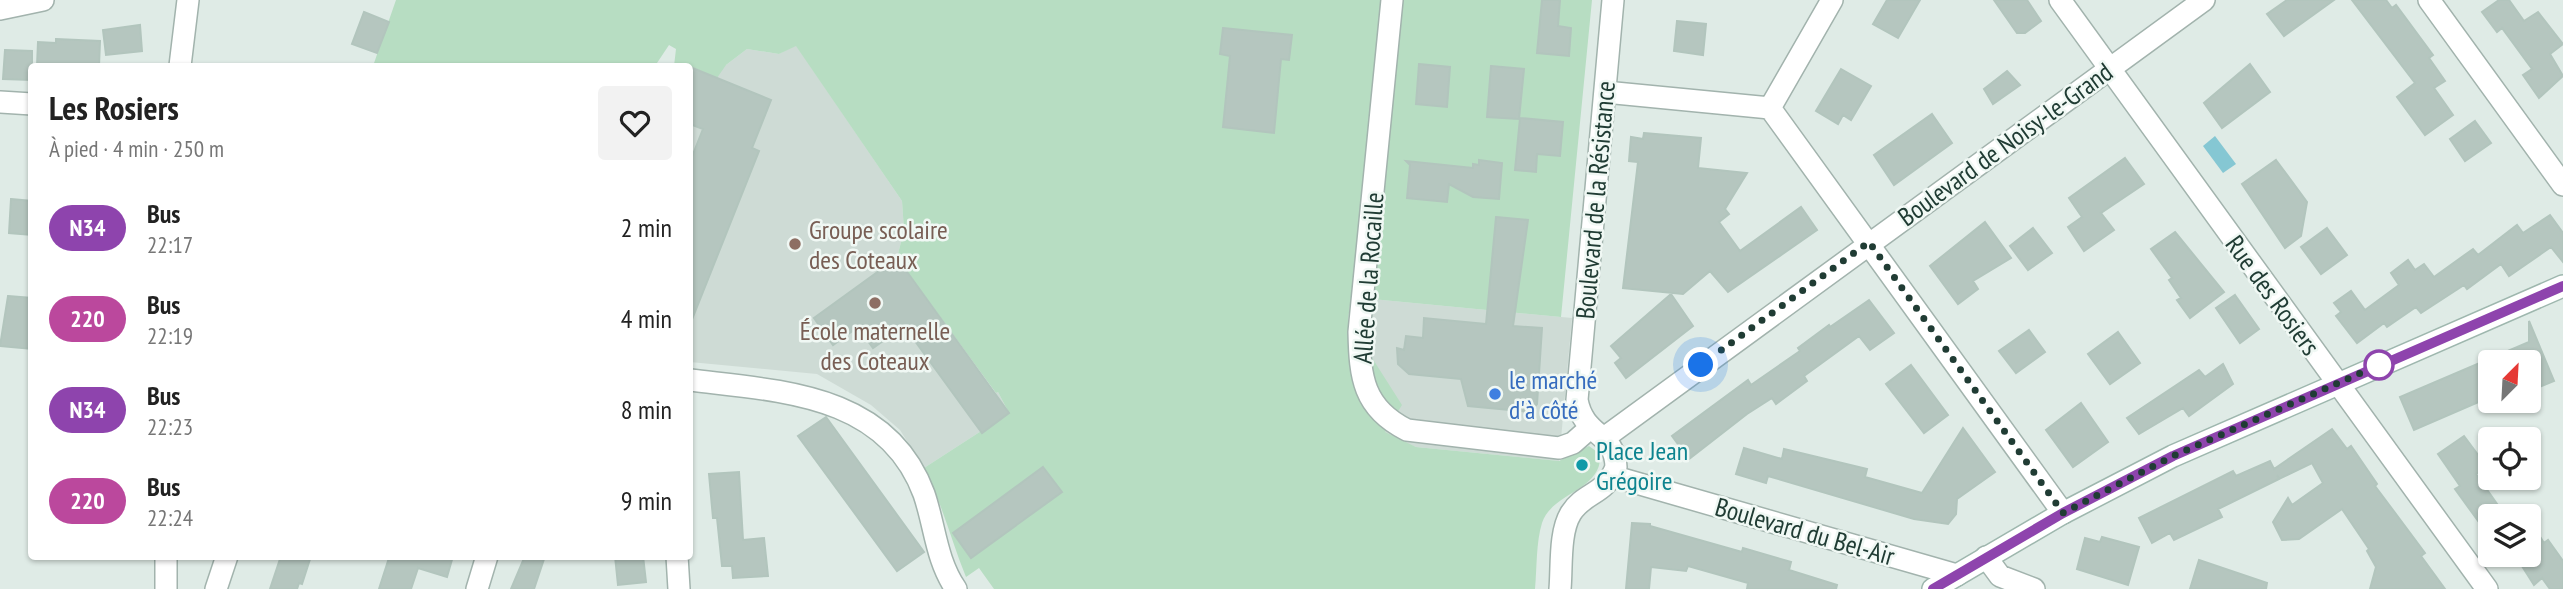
<!DOCTYPE html>
<html lang="fr">
<meta charset="utf-8">
<style>
:root{--surface:#fff;--page:#f2f2f2;--text:#222;--muted:#767676}
body{margin:0;font-family:"PT Sans Narrow",sans-serif;background:var(--page);color:var(--text);height:100vh;display:flex;flex-direction:column;font-size:26px;white-space:nowrap}
*{box-sizing:border-box;margin:0}
p{font-size:23px;color:var(--muted)}
.icon{flex:none;width:38px;height:38px;fill:none;stroke:currentColor;stroke-width:2;stroke-linecap:round;stroke-linejoin:round}
.map{position:relative;flex:1;overflow:hidden}
.side{position:absolute;left:28px;top:63px;width:665px;height:497px;display:flex;flex-direction:column;background:var(--surface);border-radius:7px;box-shadow:0 2px 5px #0004}
.side>*{flex:none}
.badge{padding:0 14px;border-radius:23px;font-size:24px;line-height:46px}
.needle{width:46px;rotate:24deg}
.tools{position:absolute;left:2478px;top:350px;display:grid;gap:14px}
.tools a{display:grid;place-items:center;width:63px;height:63px;border-radius:7px;background:var(--surface);box-shadow:0 2px 5px #0004;font-size:35px}
.you{position:absolute;width:35px;height:35px;margin:-18px;border:5px solid #fff;border-radius:50%;background:#1a73e8;box-shadow:0 0 0 10px #1a73e833}
.map>.badge{position:absolute;translate:-50% -50%;box-shadow:0 0 0 4px #fff}
.round{display:grid;place-items:center;flex:none;width:74px;height:74px;border-radius:7px;background:var(--page)}
.summary{display:flex;align-items:center;justify-content:space-between;height:119px;padding:0 21px}
h1{font-size:33px;font-weight:700;line-height:52px}
ul{padding:0;list-style:none}
li{display:flex;align-items:center;gap:21px;height:91px;padding:0 21px}
li div{flex:1}
li b{display:block;font-size:26px}
li em{font-style:normal}
li .badge{min-width:77px;font-weight:700;text-align:center}
.map>svg:first-child{display:block}
.built{fill:#cedbd5}
.green{fill:#b7ddc2}
.water{fill:#85c7d3}
.building{fill:#b5c6bf;stroke:#b2c5bd;stroke-width:2}
.lines{fill:none;stroke-linecap:round;stroke-linejoin:round}
.street-casing{stroke:#a2b3ad;stroke-width:24}
.secondary-casing{stroke:#9eb7ae;stroke-width:24}
.street{stroke:#fff;stroke-width:21}
.secondary{stroke:#fff;stroke-width:21}
.line-casing{stroke:#fff;stroke-width:16}
.line{stroke:#8e44ad;stroke-width:10}
.walk{stroke:#203c34;stroke-width:7;stroke-dasharray:0 12.6}
.education-dot{fill:#8d6e63;stroke:#f0f8f4;stroke-width:2.5}
.stop-dot{fill:#fff;stroke:#8e44ad;stroke-width:3.5}
.shop-dot{fill:#3f7fe0;stroke:#f0f8f4;stroke-width:2.5}
.culture-dot{fill:#0f9aa8;stroke:#f0f8f4;stroke-width:2.5}
.labels{text-anchor:middle;dominant-baseline:central;stroke-width:5;stroke-linejoin:round;paint-order:stroke}
.street-label{font-size:26px;fill:#203c34;stroke:#f0f8f4}
.education-label{font-size:26px;fill:#785e54;stroke:#f0f8f4;text-anchor:start}
.shop-label{font-size:26px;fill:#366cbe;stroke:#f0f8f4;text-anchor:start}
.culture-label{font-size:26px;fill:#0d838f;stroke:#f0f8f4;text-anchor:start}
</style>
<div class="map">
<svg width="2563" height="589" viewBox="0 0 2563 589">
<rect width="100%" height="100%" fill="#dfebe6"/>
<path class="built" d="M796,45L902,201L904,230L897,258L995,393L998,392L1009,413L924,468L900,430L871,405L817,374L690,362V67L726,65L747,49L779,54Z
M1351,297L1572,318L1559,461L1416,447L1392,438L1372,424L1343,368Z"/>
<path class="green" d="M396,0H1592L1561,317L1351,297L1348,320L1402,405L1385,432L1416,447L1559,461L1589,446L1600,454C1603,491 1552,492 1542,523C1536,542 1537,568 1535,589H994L979,568L966,577C951,540 942,503 924,468L1009,413L998,392L996,393L897,258L904,230L902,201L796,46L779,54L747,49L726,65L717,78L690,66H674L676,49L669,45L655,66H373Z"/>
<path class="water" d="M2215,136L2236,164L2223,173L2203,146Z"/>
<path class="building" d="M1542,0H1560L1558,26L1571,28L1569,56L1537,53Z
M1887,0H1920L1898,38L1873,24Z
M1994,0H2027L2041,21L2025,33H2017Z
M2287,0H2334L2284,36L2267,14Z
M2352,0H2386L2392,8L2396,5L2433,55L2429,58L2445,81L2434,88L2453,115L2425,135L2397,97L2415,83Z
M2499,0H2509L2524,21L2538,12L2563,44L2550,54L2563,76L2539,98L2523,75L2532,69L2502,28L2497,32L2482,12Z
M364,12L389,22L377,53L352,44Z
M1677,21L1706,24L1703,55L1674,51Z
M140,25L142,51L106,55L103,30Z
M1223,28L1292,35L1289,60L1281,59L1274,133L1223,127L1230,56L1220,54Z
M56,39L100,41L99,66H37L38,42L56,43Z
M5,50L32,51V80L3,79Z
M1419,64L1450,67L1447,107L1416,104Z
M2250,64L2270,92L2222,128L2204,103Z
M1491,66L1524,69L1519,119L1487,117Z
M690,67L771,100L752,148L759,151L691,322L690,162L703,129L690,124Z
M1841,69L1871,86L1851,120L1843,115L1838,124L1816,111Z
M2007,71L2020,85L1993,104L1984,89Z
M1932,114L1952,143L1894,185L1874,155Z
M1520,118L1563,122L1560,156L1537,154L1536,172L1515,170Z
M2475,121L2491,143L2465,161L2450,139Z
M1644,133L1701,138L1698,168L1747,173L1725,209L1729,214L1719,222L1740,251L1801,207L1817,230L1728,292L1710,271L1683,294L1623,288L1638,162L1629,161L1631,137L1643,139Z
M2125,158L2144,184L2101,213L2114,230L2084,251L2068,227L2082,217L2069,198Z
M1479,160L1502,163L1499,199L1473,197L1449,184L1447,202L1407,198L1410,165L1406,161L1473,168V164L1479,165Z
M2276,160L2307,202L2301,236L2285,248L2242,184Z
M11,199L32,201V235L9,233Z
M2550,215L2563,233V262L2551,247L2509,276L2501,264L2467,289L2464,285L2421,313L2416,307L2387,327L2384,323L2357,343L2336,316L2341,312L2334,303L2351,291L2365,310L2399,285L2391,273L2408,260L2415,270L2424,264L2434,277L2473,249L2478,255L2517,225L2523,233Z
M1496,217L1528,220L1513,326L1542,328L1537,404L1530,412L1468,406L1461,379L1409,374L1398,364L1397,348L1404,350L1406,336L1423,338L1424,318L1486,324Z
M1985,222L2011,258L1973,281L1978,289L1958,304L1930,266Z
M2033,228L2052,253L2028,270L2010,246Z
M2327,228L2347,255L2321,274L2301,247Z
M2175,232L2224,292L2190,318L2177,300L2181,298L2169,280L2172,278L2151,249Z
M897,258L1009,413L982,433L904,326L873,348L858,327L833,345L814,318Z
M1671,294L1693,326L1626,378L1615,363L1621,358L1611,346Z
M2235,295L2259,329L2240,343L2216,308Z
M8,296L32,298V349L0,346Z
M1869,300L1894,333L1870,350L1859,336L1804,376L1807,381L1776,404L1772,398L1747,414L1689,459L1672,436L1748,380L1751,385L1800,351L1798,348L1829,325L1830,327Z
M2529,321L2554,381L2529,391V362H2490V397L2414,430L2400,397L2529,342Z
M2029,330L2045,352L2016,373L1999,351Z
M2118,332L2140,363L2110,384L2088,354Z
M2223,364L2233,384L2189,416L2183,408L2139,434L2127,418L2199,370L2205,377Z
M1911,365L1948,415L1924,433L1886,384Z
M2081,403L2108,442L2073,467L2046,430Z
M826,417L924,552L897,571L798,436Z
M1963,428L1995,472L1957,499L1956,514L1948,524L1914,519L1768,476L1766,483L1736,474L1744,448L1782,459L1784,449L1867,469L1865,477L1922,493Z
M2332,429L2347,449L2351,446L2377,484L2375,486L2425,553L2421,556L2445,589H2370L2376,567L2367,551L2369,549L2342,509L2299,539L2282,540L2273,522L2288,498L2292,505L2323,483L2312,463L2279,479L2277,475L2279,479L2218,509L2222,517L2174,540L2170,533L2152,543L2139,518L2233,471L2236,476L2270,461L2274,469Z
M2464,436L2487,467L2476,474L2502,511L2481,525L2455,489L2460,486L2438,454Z
M1043,467L1062,492L971,558L953,533Z
M739,472L743,540L764,538L768,576L733,578L732,566H722L717,518H713L709,474Z
M2529,519L2544,543L2548,540L2563,561V589H2550L2542,578L2534,585L2515,555H2529Z
M1632,523L1650,524V526L1742,552L1743,548L1791,562L1789,570L1837,585L1836,589H1747L1748,583L1688,566L1686,571L1651,567L1649,589H1626Z
M2102,537L2139,547L2128,585L2077,569L2085,538L2100,542Z
M281,556H311L302,584L299,583L297,589H270Z
M394,556H453L447,577L418,568L411,589H379L389,558L394,559Z
M525,556H545L534,589H511Z
M615,556H643L646,582L618,585Z
M2199,560L2267,583L2266,589H2190Z"/>
<g class="lines">
<defs>
<path id="street" d="M1392,0L1359,332C1360,377 1363,408 1407,430L1559,448L1573,443L1590,428
M2060,0L2487,589
M2429,0L2563,185
M0,9L43,0
M180,66L188,0
M1605,92L1770,108
M0,102L32,104
M1770,108L2063,513
M1770,108L1832,0
M690,380C779,391 887,393 924,494C935,526 936,560 956,589
M1604,438L2204,0
M1612,476L1957,575
M166,556V589
M677,556L679,589
M1986,557L2000,576L2034,589
M216,589L227,556
M477,589L487,556
M1560,589C1562,567 1559,532 1571,513C1584,492 1606,495 1616,467C1615,431 1584,438 1577,400L1613,0"/>
<path id="secondary" d="M1933,589L2063,513L2173,456L2563,286"/>
</defs>
<use href="#street" class="street-casing"/>
<use href="#secondary" class="secondary-casing"/>
<use href="#street" class="street"/>
<use href="#secondary" class="secondary"/>
</g>
<g class="lines">
<defs>
<path id="line" d="M1933,589L2063,513L2173,456L2563,286"/>
</defs>
<use href="#line" class="line-casing"/>
<use href="#line" class="line"/>
<path class="walk" d="M1701,365L1869,242L2063,513L2173,456L2379,365"/>
</g>
<g class="education-dot">
<circle cx="795" cy="244" r="7"/>
<circle cx="875" cy="303" r="7"/>
</g>
<circle class="stop-dot" cx="2379" cy="365" r="14"/>
<circle class="shop-dot" cx="1495" cy="394" r="7"/>
<circle class="culture-dot" cx="1582" cy="465" r="7"/>
<g class="labels">
<g class="street-label">
<text transform="translate(2005 144) rotate(-36)">Boulevard de Noisy-le-Grand</text>
<text transform="translate(1595 200) rotate(-85)">Boulevard de la Résistance</text>
<text transform="translate(1368 278) rotate(-86)">Allée de la Rocaille</text>
<text transform="translate(2273 295) rotate(54)">Rue des Rosiers</text>
<text transform="translate(1805 531) rotate(16)">Boulevard du Bel-Air</text>
</g>
<g class="education-label">
<text x="809" y="229">Groupe scolaire<tspan x="809" dy="30">des Coteaux</tspan></text>
<text x="875" y="330" text-anchor="middle">École maternelle<tspan x="875" dy="30">des Coteaux</tspan></text>
</g>
<g class="shop-label">
<text x="1509" y="379">le marché<tspan x="1509" dy="30">d'à côté</tspan></text>
</g>
<g class="culture-label">
<text x="1596" y="450">Place Jean<tspan x="1596" dy="30">Grégoire</tspan></text>
</g>
</g>
</svg>
<div class="tools">
<a><svg class="needle" viewBox="-14 -14 28 28"><path d="M0-13l5 13h-10z" fill="#e53935"/><path d="M0 13l5-13h-10z" fill="#767676"/></svg></a>
<a><svg class="icon" aria-label="locate" viewBox="0 0 24 24"><circle cx="12" cy="12" r="6"/><path d="M12 2v4M12 18v4M2 12h4M18 12h4"/></svg></a>
<a><svg class="icon" aria-label="layers" viewBox="0 0 24 24"><path d="M12 4l9 5-9 5-9-5zM3 14l9 5 9-5"/></svg></a>
</div>
<div class="you" style="left:1701px;top:365px"></div>
<section class="side">
<div class="summary"><div><h1>Les Rosiers</h1><p>À pied · 4 min · 250 m</p></div><a class="round"><svg class="icon" aria-label="heart" viewBox="0 0 24 24"><path d="M12 20l-8-8c-3-5 5-10 8-4 3-6 11-1 8 4z"/></svg></a></div>
<ul>
<li><span class="badge" style="background:#8e44ad;color:#fff">N34</span><div><b>Bus</b><p>22:17</p></div><em>2 min</em></li>
<li><span class="badge" style="background:#bb489d;color:#fff">220</span><div><b>Bus</b><p>22:19</p></div><em>4 min</em></li>
<li><span class="badge" style="background:#8e44ad;color:#fff">N34</span><div><b>Bus</b><p>22:23</p></div><em>8 min</em></li>
<li><span class="badge" style="background:#bb489d;color:#fff">220</span><div><b>Bus</b><p>22:24</p></div><em>9 min</em></li>
</ul>
</section>
</div>
